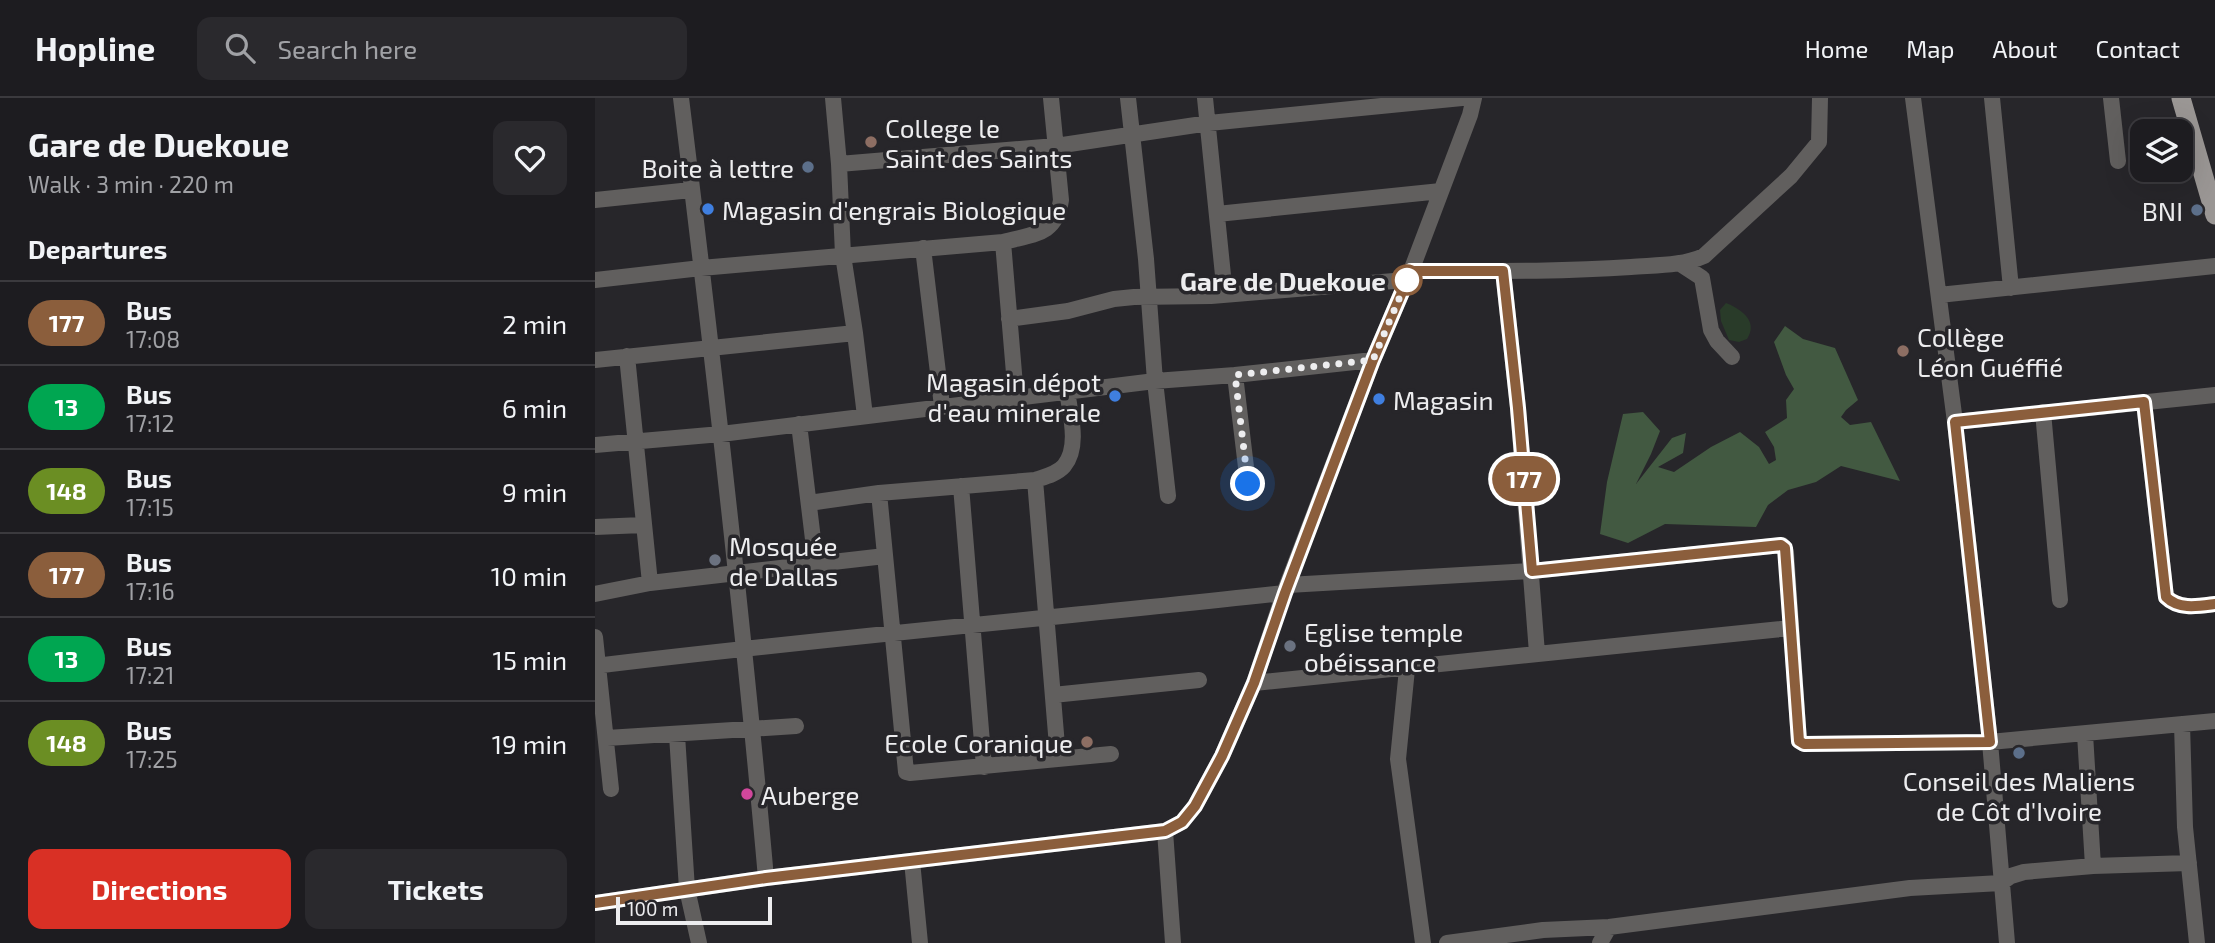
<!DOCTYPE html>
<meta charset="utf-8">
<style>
:root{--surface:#1d1c20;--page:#2a292d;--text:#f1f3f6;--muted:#a0a1a5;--line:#3b3a3e;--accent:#d93025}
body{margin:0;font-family:"Exo 2",sans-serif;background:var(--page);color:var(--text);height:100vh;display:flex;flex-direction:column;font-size:26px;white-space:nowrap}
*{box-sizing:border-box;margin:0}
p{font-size:23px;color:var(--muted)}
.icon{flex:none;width:38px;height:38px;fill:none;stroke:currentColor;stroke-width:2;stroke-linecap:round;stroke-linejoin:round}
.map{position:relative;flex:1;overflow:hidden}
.sheet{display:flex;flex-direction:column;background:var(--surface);width:595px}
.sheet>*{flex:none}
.badge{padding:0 14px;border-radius:23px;font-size:24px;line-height:46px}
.fabs{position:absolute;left:1535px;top:21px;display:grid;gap:14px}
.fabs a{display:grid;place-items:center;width:63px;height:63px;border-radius:14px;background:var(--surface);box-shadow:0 7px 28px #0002,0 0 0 2px var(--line);font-size:35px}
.scale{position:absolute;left:21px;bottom:18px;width:156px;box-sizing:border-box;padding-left:7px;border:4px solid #ededef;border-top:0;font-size:19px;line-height:24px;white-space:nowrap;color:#ededef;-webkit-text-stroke:5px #27262a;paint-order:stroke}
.you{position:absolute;width:35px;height:35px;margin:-18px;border:5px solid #fff;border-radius:50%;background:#1a73e8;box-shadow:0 0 0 10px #1a73e833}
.map>.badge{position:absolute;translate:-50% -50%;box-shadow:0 0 0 4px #fff}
h2{padding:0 28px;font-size:26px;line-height:63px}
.round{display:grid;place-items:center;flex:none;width:74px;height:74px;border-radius:14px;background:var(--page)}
.head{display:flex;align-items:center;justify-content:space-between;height:119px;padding:0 28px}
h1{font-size:33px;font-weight:700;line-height:52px}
.action{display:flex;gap:14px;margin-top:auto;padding:14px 28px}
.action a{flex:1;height:80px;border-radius:14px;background:var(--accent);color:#fff;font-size:28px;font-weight:700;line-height:80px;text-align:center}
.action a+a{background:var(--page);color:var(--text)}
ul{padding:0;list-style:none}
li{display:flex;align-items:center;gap:21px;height:84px;padding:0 28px;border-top:2px solid var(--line)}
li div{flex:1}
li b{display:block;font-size:26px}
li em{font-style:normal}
li .badge{min-width:77px;font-weight:700;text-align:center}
header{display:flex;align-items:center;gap:42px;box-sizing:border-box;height:98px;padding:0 35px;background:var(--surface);border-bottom:2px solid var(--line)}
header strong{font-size:33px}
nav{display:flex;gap:38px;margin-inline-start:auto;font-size:24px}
.search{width:490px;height:63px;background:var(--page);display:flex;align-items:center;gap:18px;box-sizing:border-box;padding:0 24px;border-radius:14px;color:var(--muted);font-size:26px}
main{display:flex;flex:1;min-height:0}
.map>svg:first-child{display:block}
.green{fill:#293b29}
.forest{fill:#425941}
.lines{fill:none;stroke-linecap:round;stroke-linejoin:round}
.minor{stroke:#615f5e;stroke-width:16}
.major{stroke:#9a9694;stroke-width:19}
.line-casing{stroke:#fff;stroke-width:16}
.line{stroke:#8b5e3c;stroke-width:10}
.walk{stroke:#ededef;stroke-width:7;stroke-dasharray:0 12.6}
.education-dot{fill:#8d6e63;stroke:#27262a;stroke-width:2.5}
.service-dot{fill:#5c6f8a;stroke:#27262a;stroke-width:2.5}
.shop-dot{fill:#3f7fe0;stroke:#27262a;stroke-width:2.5}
.stop-dot{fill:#fff;stroke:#8b5e3c;stroke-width:3.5}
.worship-dot{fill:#6b7280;stroke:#27262a;stroke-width:2.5}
.hotel-dot{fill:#d1479c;stroke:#27262a;stroke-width:2.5}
.labels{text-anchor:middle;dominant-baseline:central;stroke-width:7;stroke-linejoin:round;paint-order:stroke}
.poi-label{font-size:26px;fill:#ededef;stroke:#27262a;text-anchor:start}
.stop-label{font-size:26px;font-weight:bold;fill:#ededef;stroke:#27262a;text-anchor:end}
</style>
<header>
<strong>Hopline</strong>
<div class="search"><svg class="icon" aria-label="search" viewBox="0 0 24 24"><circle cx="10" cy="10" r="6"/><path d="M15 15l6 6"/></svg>Search here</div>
<nav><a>Home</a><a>Map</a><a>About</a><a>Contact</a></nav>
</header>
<main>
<section class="sheet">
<div class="head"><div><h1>Gare de Duekoue</h1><p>Walk · 3 min · 220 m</p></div><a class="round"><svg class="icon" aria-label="heart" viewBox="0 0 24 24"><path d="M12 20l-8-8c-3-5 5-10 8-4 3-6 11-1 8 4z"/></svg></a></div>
<h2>Departures</h2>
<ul>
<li><span class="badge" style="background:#8b5e3c;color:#fff">177</span><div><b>Bus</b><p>17:08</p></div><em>2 min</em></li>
<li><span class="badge" style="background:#00a651;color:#fff">13</span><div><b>Bus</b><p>17:12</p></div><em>6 min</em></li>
<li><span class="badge" style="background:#6b8e23;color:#fff">148</span><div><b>Bus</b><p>17:15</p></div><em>9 min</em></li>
<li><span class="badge" style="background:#8b5e3c;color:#fff">177</span><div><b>Bus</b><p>17:16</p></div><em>10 min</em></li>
<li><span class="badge" style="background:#00a651;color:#fff">13</span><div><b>Bus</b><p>17:21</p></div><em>15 min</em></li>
<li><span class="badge" style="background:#6b8e23;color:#fff">148</span><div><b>Bus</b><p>17:25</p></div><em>19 min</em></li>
</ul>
<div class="action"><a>Directions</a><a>Tickets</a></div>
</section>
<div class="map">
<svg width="1620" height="845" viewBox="0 0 1620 845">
<rect width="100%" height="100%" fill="#27262a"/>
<path class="green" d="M1131,205C1148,212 1163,224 1152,241L1144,244L1134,242L1126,223L1125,212Z"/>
<path class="forest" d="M1190,228L1208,241L1240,250L1263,302L1251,312L1246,319L1255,327L1276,324L1305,383L1246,368L1221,384L1193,392L1173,407L1161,429L1070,426L1033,445L1005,436L1012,384L1028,316L1048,314L1065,333L1056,356L1041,386L1077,340L1091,335L1088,355L1063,369L1079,374L1116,349L1145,334L1164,349L1174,366L1181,362L1179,349L1170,334L1192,320L1191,302L1199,291L1191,277L1179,244Z"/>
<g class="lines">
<path class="minor" d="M86,0C118,260 148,520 171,780
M238,0L244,66L248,157L260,235L270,318
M533,0L551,161L560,283L573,398
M610,0L630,197
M1318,0L1360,324L1395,644L1412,845
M1397,0L1416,190
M1516,0L1523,63
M244,66L461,48L614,25L867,0
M0,102L96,92
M622,116L846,93
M408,144L421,299
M328,150L347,308
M1084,165L1107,180L1116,232L1122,243L1137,259
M816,173C889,173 963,174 1036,169C1060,167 1087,168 1109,158L1196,78L1224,44L1225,0
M908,173L923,310L942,555
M0,182L106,170L408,144C438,136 461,138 466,102L456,0
M1344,197L1620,168
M414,221L473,213L519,201L539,199L616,198L811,182
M32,258L55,485
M0,262L260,235
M640,277L653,386
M1549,304L1571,499C1584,512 1603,508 1620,506
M1448,314L1465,502
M1360,324L1620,297
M204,326L221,466
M0,347L126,336L560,283L640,277L778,262
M440,382L463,660
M366,388L389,669
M284,395L311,674L315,675L516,656
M214,405L284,395L440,382C449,379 462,376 469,368C485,349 475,315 472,293
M0,429L48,427
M693,487L937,473L1187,447L1191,454L1204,643L1209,646L1395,644L1620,623
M0,496L55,485L290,458
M0,539L16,691
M0,568C229,540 460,520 689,495
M812,571L803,661L828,845
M659,585L1196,530
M458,597L604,582
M1587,626L1590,729L1602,845
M1490,636L1498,768
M82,637L92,791L104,845
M12,640L201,628
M570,733L578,845
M317,763L325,845
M0,805L171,780L570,733L587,724L600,708L627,658L659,585L689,495L778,262L816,173L875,17L879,0
M852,845L948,832L1014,829L1315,790L1406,785L1416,778L1429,774L1498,768L1594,765
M1005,845L1014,829"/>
<path class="major" d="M1586,0L1620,117"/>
</g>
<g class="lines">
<defs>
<path id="line" d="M0,805L171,780L570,733L587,724L600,708L627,658L659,585L690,495L778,262L816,173H908L923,310L937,473L1186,447L1190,450L1204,643L1209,646L1395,644L1360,324L1549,304L1571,499C1584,512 1604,508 1620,506"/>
</defs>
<use href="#line" class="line-casing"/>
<use href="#line" class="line"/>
<path class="walk" d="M653,386L640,277L778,262L812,182"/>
</g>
<g class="education-dot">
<circle cx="276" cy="44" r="7"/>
<circle cx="1308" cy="253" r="7"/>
<circle cx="492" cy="644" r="7"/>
</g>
<g class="service-dot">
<circle cx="213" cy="69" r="7"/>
<circle cx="1602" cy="112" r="7"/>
<circle cx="1424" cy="655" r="7"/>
</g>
<g class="shop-dot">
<circle cx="113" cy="111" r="7"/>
<circle cx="520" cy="298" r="7"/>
<circle cx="784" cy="301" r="7"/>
</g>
<circle class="stop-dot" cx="812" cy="182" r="14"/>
<g class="worship-dot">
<circle cx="120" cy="462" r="7"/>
<circle cx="695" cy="548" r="7"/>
</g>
<circle class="hotel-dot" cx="152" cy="696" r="7"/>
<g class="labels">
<g class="poi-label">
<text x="290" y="29">College le<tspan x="290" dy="30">Saint des Saints</tspan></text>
<text x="199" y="69" text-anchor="end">Boite à lettre</text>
<text x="127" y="111">Magasin d'engrais Biologique</text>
<text x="1588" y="112" text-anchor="end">BNI</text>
<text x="1322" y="238">Collège<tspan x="1322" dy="30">Léon Guéffié</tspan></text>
<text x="506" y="283" text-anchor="end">Magasin dépot<tspan x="506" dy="30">d'eau minerale</tspan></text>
<text x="798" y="301">Magasin</text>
<text x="134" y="447">Mosquée<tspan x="134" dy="30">de Dallas</tspan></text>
<text x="709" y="533">Eglise temple<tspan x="709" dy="30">obéissance</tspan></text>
<text x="478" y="644" text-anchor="end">Ecole Coranique</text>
<text x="1424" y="682" text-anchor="middle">Conseil des Maliens<tspan x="1424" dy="30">de Côt d'Ivoire</tspan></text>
<text x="166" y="696">Auberge</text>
</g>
<g class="stop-label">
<text x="791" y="182">Gare de Duekoue</text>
</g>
</g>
</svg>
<div class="fabs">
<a><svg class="icon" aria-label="layers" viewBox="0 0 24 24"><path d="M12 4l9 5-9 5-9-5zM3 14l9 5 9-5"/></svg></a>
</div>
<div class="scale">100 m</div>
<div class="you" style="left:653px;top:386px"></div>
<b class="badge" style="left:929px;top:381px;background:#8b5e3c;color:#fff">177</b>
</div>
</main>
